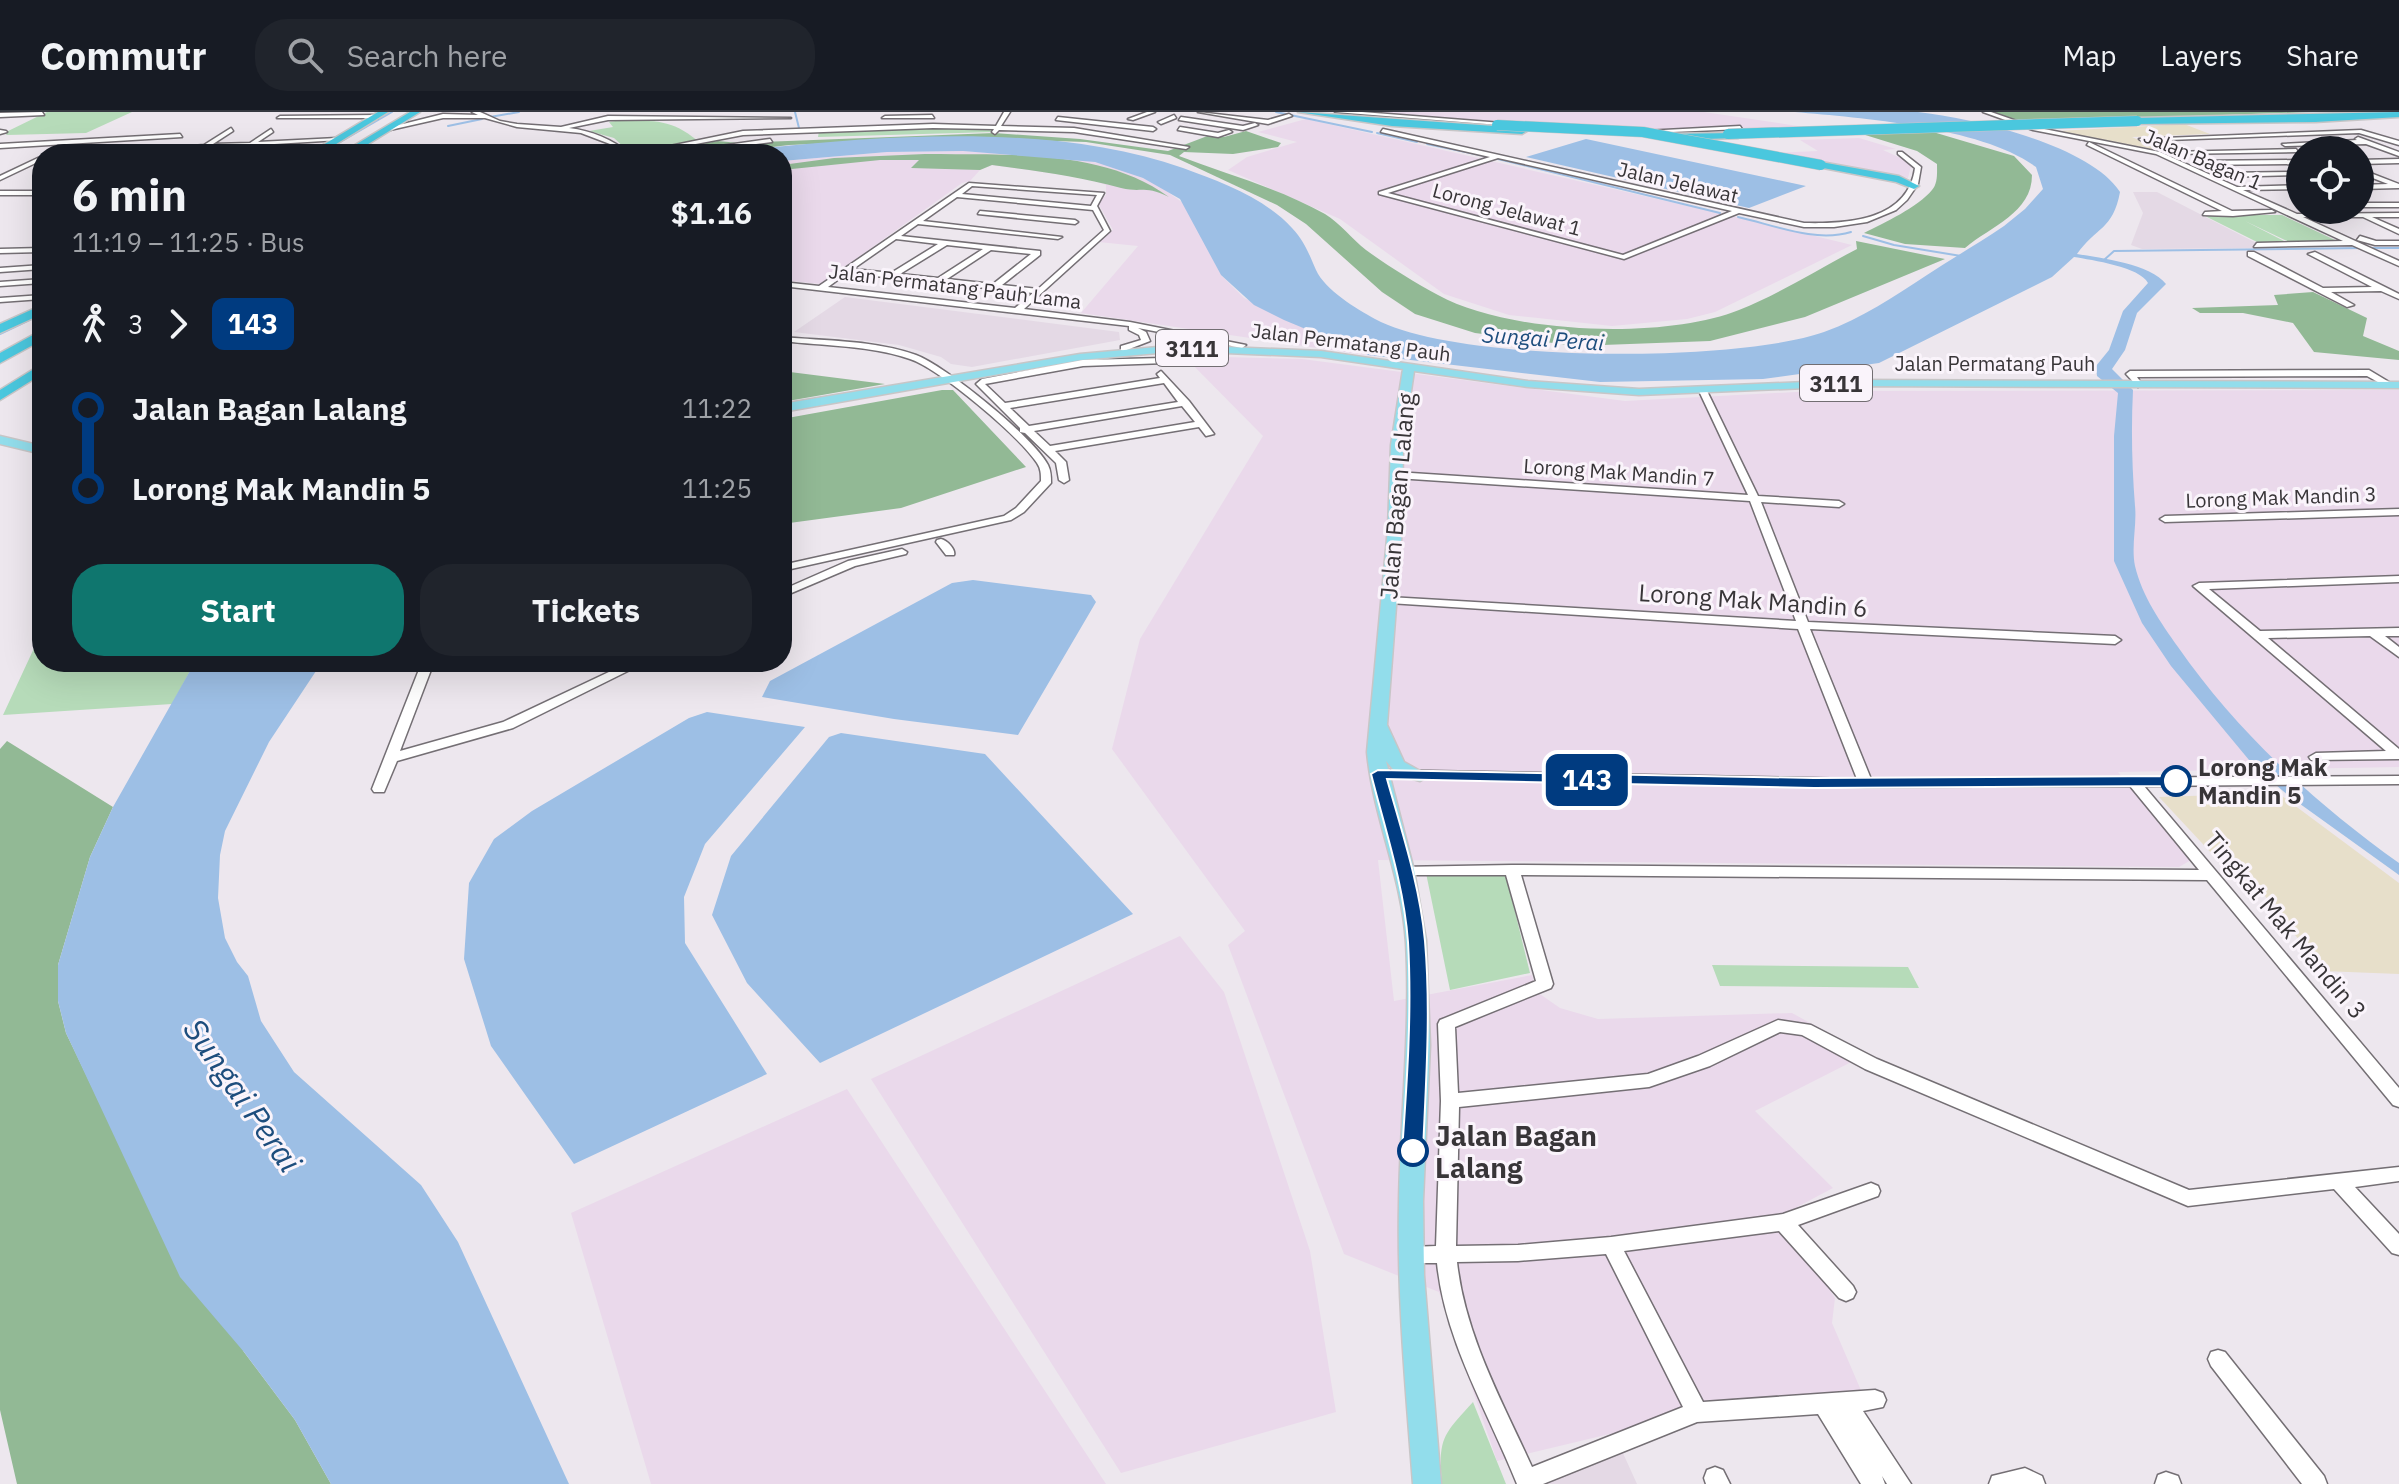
<!DOCTYPE html>
<meta charset="utf-8">
<style>
:root{--surface:#171b24;--page:#20242c;--text:#f1f3f6;--muted:#9ea1a6;--line:#363941;--accent:#0f766e}
body{margin:0;font-family:"IBM Plex Sans",sans-serif;background:var(--page);color:var(--text);height:100vh;display:flex;flex-direction:column;font-size:30px;white-space:nowrap}
*{box-sizing:border-box;margin:0}
p{font-size:26px;color:var(--muted)}
.icon{flex:none;width:44px;height:44px;fill:none;stroke:currentColor;stroke-width:2;stroke-linecap:round;stroke-linejoin:round}
.map{position:relative;flex:1;overflow:hidden}
.sheet{position:absolute;left:32px;top:32px;width:760px;height:528px;display:flex;flex-direction:column;background:var(--surface);border-radius:32px;box-shadow:0 8px 32px #0002}
.sheet>*{flex:none}
.badge{padding:0 16px;border-radius:12px;font-size:28px;line-height:52px}
.fabs{position:absolute;left:2286px;top:24px;display:grid;gap:16px}
.fabs a{display:grid;place-items:center;width:88px;height:88px;border-radius:50%;background:var(--surface);box-shadow:0 8px 32px #0002;font-size:40px}
.map>.badge{position:absolute;translate:-50% -50%;box-shadow:0 0 0 4px #fff}
.legs{display:flex;align-items:center;gap:12px;height:88px;padding:0 40px;font-size:26px}
.legs p{margin-inline-start:auto}
.overview{display:flex;align-items:center;justify-content:space-between;height:136px;padding:0 40px}
h1{font-size:44px;font-weight:800;line-height:60px}
.primary-button{display:flex;gap:16px;margin-top:auto;padding:16px 40px}
.primary-button a{flex:1;height:92px;border-radius:32px;background:var(--accent);color:#fff;font-size:32px;font-weight:800;line-height:92px;text-align:center}
.primary-button a+a{background:var(--page);color:var(--text)}
ul{padding:0 40px;list-style:none}
li{display:flex;align-items:center;gap:28px;height:80px;font-size:30px}
li i{display:grid;place-items:center;width:12px;height:100%;margin:0 10px;background:currentColor}
li i::after{content:'';width:20px;height:20px;margin:-10px;border:6px solid;border-radius:50%;background:var(--surface)}
li p{margin-inline-start:auto}
li:first-child i{background:linear-gradient(#0000 50%,currentColor 0)}
li:last-child i{background:linear-gradient(currentColor 50%,#0000 0)}
header{display:flex;align-items:center;gap:48px;box-sizing:border-box;height:112px;padding:0 40px;background:var(--surface);border-bottom:2px solid var(--line)}
header strong{font-size:38px}
nav{display:flex;gap:44px;margin-inline-start:auto;font-size:28px}
.search{width:560px;height:72px;background:var(--page);display:flex;align-items:center;gap:20px;box-sizing:border-box;padding:0 28px;border-radius:32px;color:var(--muted);font-size:30px}
.map>svg:first-child{display:block}
.built{fill:#e4d9e5}
.industrial{fill:#ead9eb}
.education{fill:#e7dfca}
.green{fill:#b6dbb9}
.forest{fill:#92b995}
.water{fill:#9dbfe5}
.lines{fill:none;stroke-linecap:round;stroke-linejoin:round}
.stream{stroke:#9dbfe5;stroke-width:2}
.minor-casing{stroke:#746f74;stroke-width:3}
.major-casing{stroke:#c7c6c7;stroke-width:3}
.highway-casing{stroke:#c7c6c7;stroke-width:3}
.minor{fill:#fff;fill-rule:evenodd}
.major{fill:#92ddeb;fill-rule:evenodd}
.highway{fill:#4ac7de;fill-rule:evenodd}
.highway-bridge-casing{stroke:#c7c6c7;stroke-width:11;stroke-linecap:butt}
.highway-bridge{stroke:#4ac7de;stroke-width:10}
.line-1{fill:#003b80;stroke:#fff;stroke-width:2}
.stop-1-dot{fill:#fff;stroke:#003b80;stroke-width:4}
.labels{text-anchor:middle;dominant-baseline:central;stroke-width:6;stroke-linejoin:round;paint-order:stroke}
.far-street-label{font-size:20px;fill:#383538;stroke:#faf4fb}
.far-water-label{font-size:22px;font-style:italic;fill:#1d4d7d;stroke:#faf4fb}
.shield{fill:#faf4fb;stroke:#726e72;stroke-width:2}
.shield-label{font-size:22px;font-weight:bold;fill:#383538}
.street-label{font-size:24px;fill:#383538;stroke:#faf4fb}
.stop-label{font-size:24px;font-weight:bold;fill:#383538;stroke:#faf4fb;text-anchor:start}
.near-stop-label{font-size:28px;font-weight:bold;fill:#383538;stroke:#faf4fb;text-anchor:start}
.near-water-label{font-size:32px;font-style:italic;fill:#1d4d7d;stroke:#faf4fb}
</style>
<header>
<strong>Commutr</strong>
<div class="search"><svg class="icon" aria-label="search" viewBox="0 0 24 24"><circle cx="10" cy="10" r="6"/><path d="M15 15l6 6"/></svg>Search here</div>
<nav><a>Map</a><a>Layers</a><a>Share</a></nav>
</header>
<div class="map">
<svg width="2399" height="1372" viewBox="0 0 2399 1372">
<rect width="100%" height="100%" fill="#ede7ee"/>
<path class="built" d="M2133,80H2157L2266,136L2142,137L2131,133L2143,101Z
M845,185L1119,220L1120,228L972,255L951,252L941,245L899,233L794,220Z
M1622,1339L1637,1372H1523Z"/>
<path class="industrial" d="M1329,0H1704L1811,16L1663,21Z
M1306,7L1732,104L1852,133L1715,200L1687,207L1612,214L1509,203L1444,182L1340,107L1228,58L1247,45L1297,30L1258,20Z
M1859,26L1896,37L1883,38L1907,49L1911,54L1908,66L1770,41L1818,39L1800,28Z
M963,39L1080,47L1112,54L1155,71L1186,93L1221,163L1244,186L1360,240L1379,245L1081,201L1138,134L1099,130L1113,118L1098,91L1106,83V73L1085,66L992,53L980,58L970,69L962,71L821,172L782,168V49L887,40Z
M1184,244L1302,247L1625,289L1815,279L2399,278V655L2118,660L2191,748L2179,755L1378,748L1394,889L1532,863L1537,880L1560,896L1598,907L1792,901L1867,942L1755,999L1833,1076L1780,1104L1835,1186L1832,1211L1866,1290L1697,1301L1497,1349L1439,1180L1344,1142L1228,833L1245,819L1112,637L1140,527L1263,324Z
M1180,824L1224,880L1310,1139L1336,1300L1121,1361L871,967Z
M847,977L1106,1372H651L571,1101Z"/>
<path class="education" d="M2184,12L2210,22L2132,25L2163,39L2058,19Z
M2278,681L2399,771V862L2323,859L2258,775H2243L2159,685Z"/>
<path class="green" d="M47,0H132L86,21L7,23L4,21Z
M622,8C656,9 671,7 698,29L629,40L614,26L589,19L613,15L609,10Z
M994,15L993,20L818,25L819,19Z
M2231,103H2282L2337,129L2289,130L2245,109L2286,130L2259,131L2205,104Z
M42,519V550H195L172,592L3,603Z
M1426,761L1506,763L1530,861L1450,878Z
M1712,853L1908,855L1919,876L1720,874Z
M1473,1290L1506,1372H1442C1438,1326 1443,1323 1473,1290Z"/>
<path class="forest" d="M1992,0H2313L2017,10Z
M1246,19L1281,31L1278,35L1233,42L1184,40L1179,44C1228,63 1279,76 1325,102C1340,111 1352,127 1366,138C1388,154 1414,170 1438,183C1508,222 1665,228 1739,198C1780,182 1818,157 1857,137L1856,129L1945,147L1805,205L1710,229L1576,234L1475,221L1415,202L1382,180L1306,112L1277,93L1170,43L1086,30L959,26L789,33L712,42H647L718,29L739,31L994,21L1080,27L1168,39L1210,23L1224,25Z
M1933,20L2014,44L2032,63C2032,101 1991,114 1965,136L1905,132L1864,121C1884,111 1918,95 1932,78C1938,71 1937,61 1937,52L1917,39L1862,22Z
M925,42C1004,43 1102,36 1169,85C1144,73 1141,81 1121,76C1077,64 1037,59 992,53L980,58L911,56L919,48H880L782,58V53L834,46Z
M2313,180L2367,206L2363,224L2399,239V248L2314,240L2293,211L2243,201H2200L2192,196L2278,193L2274,183Z
M782,259L885,272L782,290Z
M942,278H953L1026,355L901,396L782,412V307Z
M7,629L113,695L90,745L58,853V889L66,921L103,998L244,1240L295,1308L331,1372H17L0,1298V637Z"/>
<path class="water" d="M1795,0C1835,0 1878,0 1918,0C1972,6 2090,33 2120,80C2113,118 2096,115 2077,142C2101,146 2151,152 2166,172L2137,201L2125,238L2112,257L2133,278C2131,317 2132,355 2135,394C2137,413 2131,434 2135,454C2142,484 2161,511 2178,535C2237,620 2315,691 2399,751V763L2289,684L2254,654L2171,554L2142,511L2114,449V324L2118,281L2097,264L2096,254L2109,238L2123,199L2148,171C2140,155 2092,148 2074,145L2052,165L1879,251L1763,267L1600,270L1368,243L1284,208L1254,193L1221,163L1180,87L1143,66L1095,50L963,39L887,40L782,49V42H712C856,25 1045,7 1183,56C1221,70 1265,86 1292,116C1305,130 1309,142 1316,158C1325,178 1357,197 1375,207C1456,251 1736,251 1824,220C1863,206 1893,185 1927,163C1953,146 1979,131 2004,114L2025,97L2043,77L2036,55C1982,15 1862,6 1795,0Z
M1586,27L1806,74L1749,96L1526,45Z
M973,468L1091,483L1096,490L1018,623L894,607L762,585L770,569L952,471Z
M195,550H322L269,630L225,719L220,743L218,786L225,826L237,850L248,864L261,909L294,960L421,1073L458,1130L569,1372H331L295,1308L244,1240L180,1165L66,921L58,889V853L90,745L113,695Z
M707,600L805,615L705,732L684,785L685,831L767,962L574,1052L491,934L464,847L469,771L494,727L532,699L689,606Z
M841,621L985,642L1133,802L820,951L747,871L712,803L731,744L829,625Z"/>
<g class="lines">
<path class="stream" d="M479,0L492,5
M795,0L799,16
M1276,0L1372,20
M490,5L519,0
M448,14L482,7
M1377,21L1417,30
M1427,32L1490,45
M335,33L392,0
M1498,47L1720,101
M1738,105C1774,113 1815,131 1851,120
M1863,124L1894,133L1961,144
M2371,136H2399
M2104,148L2114,139L2363,136
M0,222L42,202"/>
<defs>
<path id="minor" d="M42,0L44,3L0,5V1Z
M472,0H480L500,9L517,12L561,15L608,4L791,6L608,8L569,16C592,19 612,27 630,42H623L610,32L581,21L517,15L485,6H443L390,18L387,16L443,2L478,3Z
M1004,0H1010L1001,14L1074,16L1189,35L1186,37L1074,20L999,18L995,22L992,20L994,17L933,16L743,23L643,42H631L743,19L933,12L996,14Z
M1147,0H1155L1133,8L1128,7Z
M1198,0L1268,8L1289,2L1292,4L1268,12Z
M1335,0H1362L1515,12L1512,14Z
M1983,0H1991L2034,15L2160,40L2237,75L2300,73V77L2243,78L2297,102L2399,101V105H2372L2399,117V122L2363,105H2303L2399,149V154L2352,133L2254,135L2257,131L2343,129L2156,42L2033,18Z
M376,3L378,6H277L280,4Z
M932,3L934,6H882L885,4Z
M1174,3L1176,6L1161,12L1158,10Z
M1058,5L1153,15L1156,17L1153,19L1056,8Z
M1181,5L1243,14L1255,11L1258,13L1243,18L1179,8Z
M1740,14L1742,17L1648,21L1645,19Z
M1180,15L1218,21L1229,18L1232,20L1218,25L1178,18Z
M231,16L233,19L213,32L250,31L271,17L273,20L258,30L337,26L340,28L159,39L156,37L204,33Z
M1383,17L1804,111C1847,112 1908,109 1915,56L1898,42V40H1902L1921,55L1918,72L1907,88L1896,98L1867,110L1834,115H1804L1739,101L1624,147L1379,82V80L1490,45L1381,20ZM1498,46L1732,99L1623,143L1388,81Z
M0,18L6,19L7,20L0,22Z
M2361,18L2399,29V33L2359,21L2142,29L2139,27Z
M180,22L182,25L0,36V32Z
M2358,25L2399,40V44L2366,32L2285,34L2282,32L2357,28L2355,27Z
M770,27L772,30L716,37L713,35Z
M2089,30L2232,99L2272,98L2275,100L2233,104L2203,103L2205,100L2222,99L2087,33Z
M2296,37L2298,40L2172,42L2169,40Z
M42,44V48L0,68V64Z
M2399,47V51L2360,52V48Z
M2300,48V52L2195,53L2192,51L2195,49Z
M2360,57L2399,72V76L2360,77V73L2388,72L2360,61Z
M2293,60L2295,63L2221,65L2218,63L2221,61Z
M969,71L1104,81L1097,94L1110,119L1024,197L1130,210L1246,233L1242,236L1138,216L1146,220L1150,229L1124,239L1121,238V234L1141,228L1139,223L1129,218V214L782,174V170L819,174ZM972,74L1097,83L1091,94L962,82ZM957,85L1093,98L1104,118L1038,177L1002,173L1040,143V139L901,124L918,112L1058,127L1062,125L923,109ZM896,127L938,132L891,161L853,157ZM947,133L983,137L938,166L900,162ZM991,138L1031,142L993,172L947,167ZM847,161L1033,181L1015,196L828,175Z
M0,79H42V83H0Z
M2360,91H2399V95H2360Z
M980,99L1075,108L1078,110L1075,112L978,102Z
M2360,124L2376,129H2399V133H2375L2357,128Z
M42,136V140L0,141V137Z
M2248,140H2254L2323,176L2372,175L2308,142L2315,140L2399,182V187L2381,179L2331,180L2354,193L2347,195L2248,144Z
M42,153V157L0,160V156Z
M42,167V171L0,174V170Z
M42,183V187L0,190V186Z
M782,225C826,229 874,228 916,243C946,254 1033,325 1048,353C1051,359 1051,365 1051,371L1024,400L1011,408L782,459V453L1004,404L1016,396L1041,369C1041,362 1041,357 1037,351C1019,324 940,257 910,247C869,233 824,234 782,229Z
M1163,246L1166,247V251L1083,254L985,272L1005,291L1160,266L1157,262L1161,259L1189,289L1214,322L1206,324L1199,315L1055,339L1066,350L1069,368L1064,371L1059,368L1056,351L1025,321L1020,320V316L976,272L982,267L1083,248ZM1164,271L1178,290L1029,314L1010,296ZM1182,294L1195,310L1050,334L1034,319Z
M2369,258L2394,273L2387,275L2367,264L2137,265L2142,272L2138,275L2126,262L2130,259Z
M1703,276L1707,279L1758,384L1839,389L1844,392L1839,395L1761,390L1808,510L2115,524L2121,528L2115,532L1810,517L1871,667L2399,664V672L2144,674L2399,976V995L2393,993L2207,768L1521,763L1553,872L1551,876L1455,915L1458,981L1648,962L1698,944L1778,908L1811,913L1877,947L2189,1078L2399,1055V1069L2355,1075L2399,1122V1143L2392,1141L2334,1077L2188,1094L1865,957L1802,923L1780,920L1710,954L1649,975L1459,995L1456,1134L1518,1133L1611,1125L1783,1102L1871,1071L1878,1074L1880,1079L1878,1084L1798,1113L1853,1174L1856,1180L1853,1186L1846,1189L1839,1186L1779,1119L1624,1139L1703,1290L1875,1278L1883,1281L1886,1288L1883,1295L1863,1299L1911,1372H1887L1882,1364L1885,1372H1861L1818,1302L1697,1310L1543,1372H1517C1488,1299 1445,1230 1437,1151H1411L1404,1149L1401,1143L1404,1137L1411,1135L1436,1134L1441,989L1438,912L1440,908L1536,869L1506,763H1404L1397,758L1399,755L1512,753L2199,758L2130,674L1866,675L1373,665L1371,662L1373,659L1378,658L1857,667L1798,517L1389,491L1383,488L1389,485L1796,509L1750,389L1396,366L1391,363L1396,360L1748,383L1699,279ZM1606,1142L1683,1295L1532,1355C1502,1289 1465,1223 1457,1150L1518,1149Z
M2399,397V403L2165,410L2160,407L2165,404Z
M941,427C947,428 956,438 954,443H946L936,430L937,428Z
M902,437L907,440L906,442L855,454L782,485V478L848,449Z
M2399,464V470L2209,477L2260,519L2399,516V524H2385L2399,535V545L2370,524L2268,526L2399,637V647L2311,648L2309,645L2316,641L2386,639L2193,474L2199,471Z
M422,550H434L400,639L503,610L630,550H646L513,616L397,649L384,680H374L372,677Z
M2218,1238L2225,1240L2324,1364L2327,1372H2302L2211,1254L2208,1247L2211,1240Z
M1715,1355L1723,1358L1730,1372H1706L1704,1366L1707,1358Z
M2025,1356L2042,1364L2045,1372H1989L1992,1364Z
M2166,1360L2178,1364L2181,1372H2155L2158,1363Z"/>
<path id="major" d="M1180,233L1321,239L1528,269L1639,277L1852,268L2399,270V276L1852,274L1639,283L1528,275L1414,259L1403,333L1402,416L1387,613L1404,650L1429,664L1420,669L1397,662L1386,649L1414,758L1426,828L1430,933L1423,1089L1424,1163L1441,1372H1413C1406,1279 1397,1186 1399,1092C1400,1005 1411,918 1406,831C1402,765 1373,705 1367,640L1388,416L1391,333L1403,257L1321,245L1180,239L1080,248L782,300V292L1080,242Z
M0,324L42,334V342L0,332Z"/>
<path id="highway" d="M378,0H388L320,42H308Z
M410,0H420L352,42H340Z
M1298,0L1522,16L1527,19L1522,22L1392,14Z
M2399,0V5L2315,10L2137,12L2133,9L2137,6Z
M1735,21L1738,26L1668,28L1663,25L1668,22Z
M1821,50L1899,64L1919,74L1914,77L1896,70L1818,55Z
M42,193V202L0,221V212Z
M42,218V228L0,251V241Z
M42,252V262L0,288V278Z"/>
</defs>
<use href="#minor" class="minor-casing"/>
<use href="#major" class="major-casing"/>
<use href="#highway" class="highway-casing"/>
<use href="#minor" class="minor"/>
<use href="#major" class="major"/>
<use href="#highway" class="highway"/>
<defs>
<path id="highway-bridge" d="M1497,13L1643,20L1821,53
M1728,22L2137,9"/>
</defs>
<use href="#highway-bridge" class="highway-bridge-casing"/>
<use href="#highway-bridge" class="highway-bridge"/>
</g>
<path class="line-1" d="M1378,658L1814,666L2176,664L2184,669L2176,674L1814,676L1387,667C1402,720 1420,774 1425,829C1431,899 1426,969 1423,1039L1420,1045H1405L1402,1039C1407,970 1412,900 1408,830C1404,774 1385,717 1371,662Z"/>
<g class="stop-1-dot">
<circle cx="2176" cy="669" r="14"/>
<circle cx="1413" cy="1039" r="14"/>
</g>
<g class="labels">
<g class="far-street-label">
<text transform="translate(2203 47) rotate(23)">Jalan Bagan 1</text>
<text transform="translate(1678 70) rotate(13)">Jalan Jelawat</text>
<text transform="translate(1507 97) rotate(15)">Lorong Jelawat 1</text>
<text transform="translate(955 174) rotate(7)">Jalan Permatang Pauh Lama</text>
<text transform="translate(1351 230) rotate(7)">Jalan Permatang Pauh</text>
<text x="1995" y="251">Jalan Permatang Pauh</text>
<text transform="translate(1619 360) rotate(4)">Lorong Mak Mandin 7</text>
<text transform="translate(2281 385) rotate(-2)">Lorong Mak Mandin 3</text>
</g>
<g class="far-water-label">
<text transform="translate(1543 226) rotate(4)">Sungai Perai</text>
</g>
<g class="shield">
<rect x="1156" y="218" width="72" height="36" rx="6"/>
<rect x="1800" y="253" width="72" height="36" rx="6"/>
</g>
<g class="shield-label">
<text x="1192" y="236">3111</text>
<text x="1836" y="271">3111</text>
</g>
<g class="street-label">
<text transform="translate(1397 384) rotate(-85)">Jalan Bagan Lalang</text>
<text transform="translate(1753 488) rotate(4)">Lorong Mak Mandin 6</text>
<text transform="translate(2286 813) rotate(50)">Tingkat Mak Mandin 3</text>
</g>
<g class="stop-label">
<text x="2198" y="655">Lorong Mak<tspan x="2198" dy="28">Mandin 5</tspan></text>
</g>
<g class="near-stop-label">
<text x="1435" y="1023">Jalan Bagan<tspan x="1435" dy="32">Lalang</tspan></text>
</g>
<g class="near-water-label">
<text transform="translate(243 983) rotate(55)">Sungai Perai</text>
</g>
</g>
</svg>
<div class="fabs">
<a><svg class="icon" aria-label="locate" viewBox="0 0 24 24"><circle cx="12" cy="12" r="6"/><path d="M12 2v4M12 18v4M2 12h4M18 12h4"/></svg></a>
</div>
<b class="badge" style="left:1587px;top:668px;background:#003b80;color:#fff">143</b>
<section class="sheet">
<div class="overview"><div><h1>6 min</h1><p>11:19 – 11:25 · Bus</p></div><b>$1.16</b></div>
<div class="legs"><svg class="icon" aria-label="walk" viewBox="0 0 24 24"><circle cx="13" cy="4" r="2"/><path d="M13 8l-2 6 4 7M11 14l-3 7M7 12l3-4h3l4 4"/></svg>3<svg class="icon" aria-label="forward" viewBox="0 0 24 24"><path d="M9 5l7 7-7 7"/></svg><b class="badge" style="background:#003b80;color:#fff">143</b></div>
<ul>
<li><i style="color:#003b80"></i><b>Jalan Bagan Lalang</b><p>11:22</p></li>
<li><i style="color:#003b80"></i><b>Lorong Mak Mandin 5</b><p>11:25</p></li>
</ul>
<div class="primary-button"><a>Start</a><a>Tickets</a></div>
</section>
</div>
